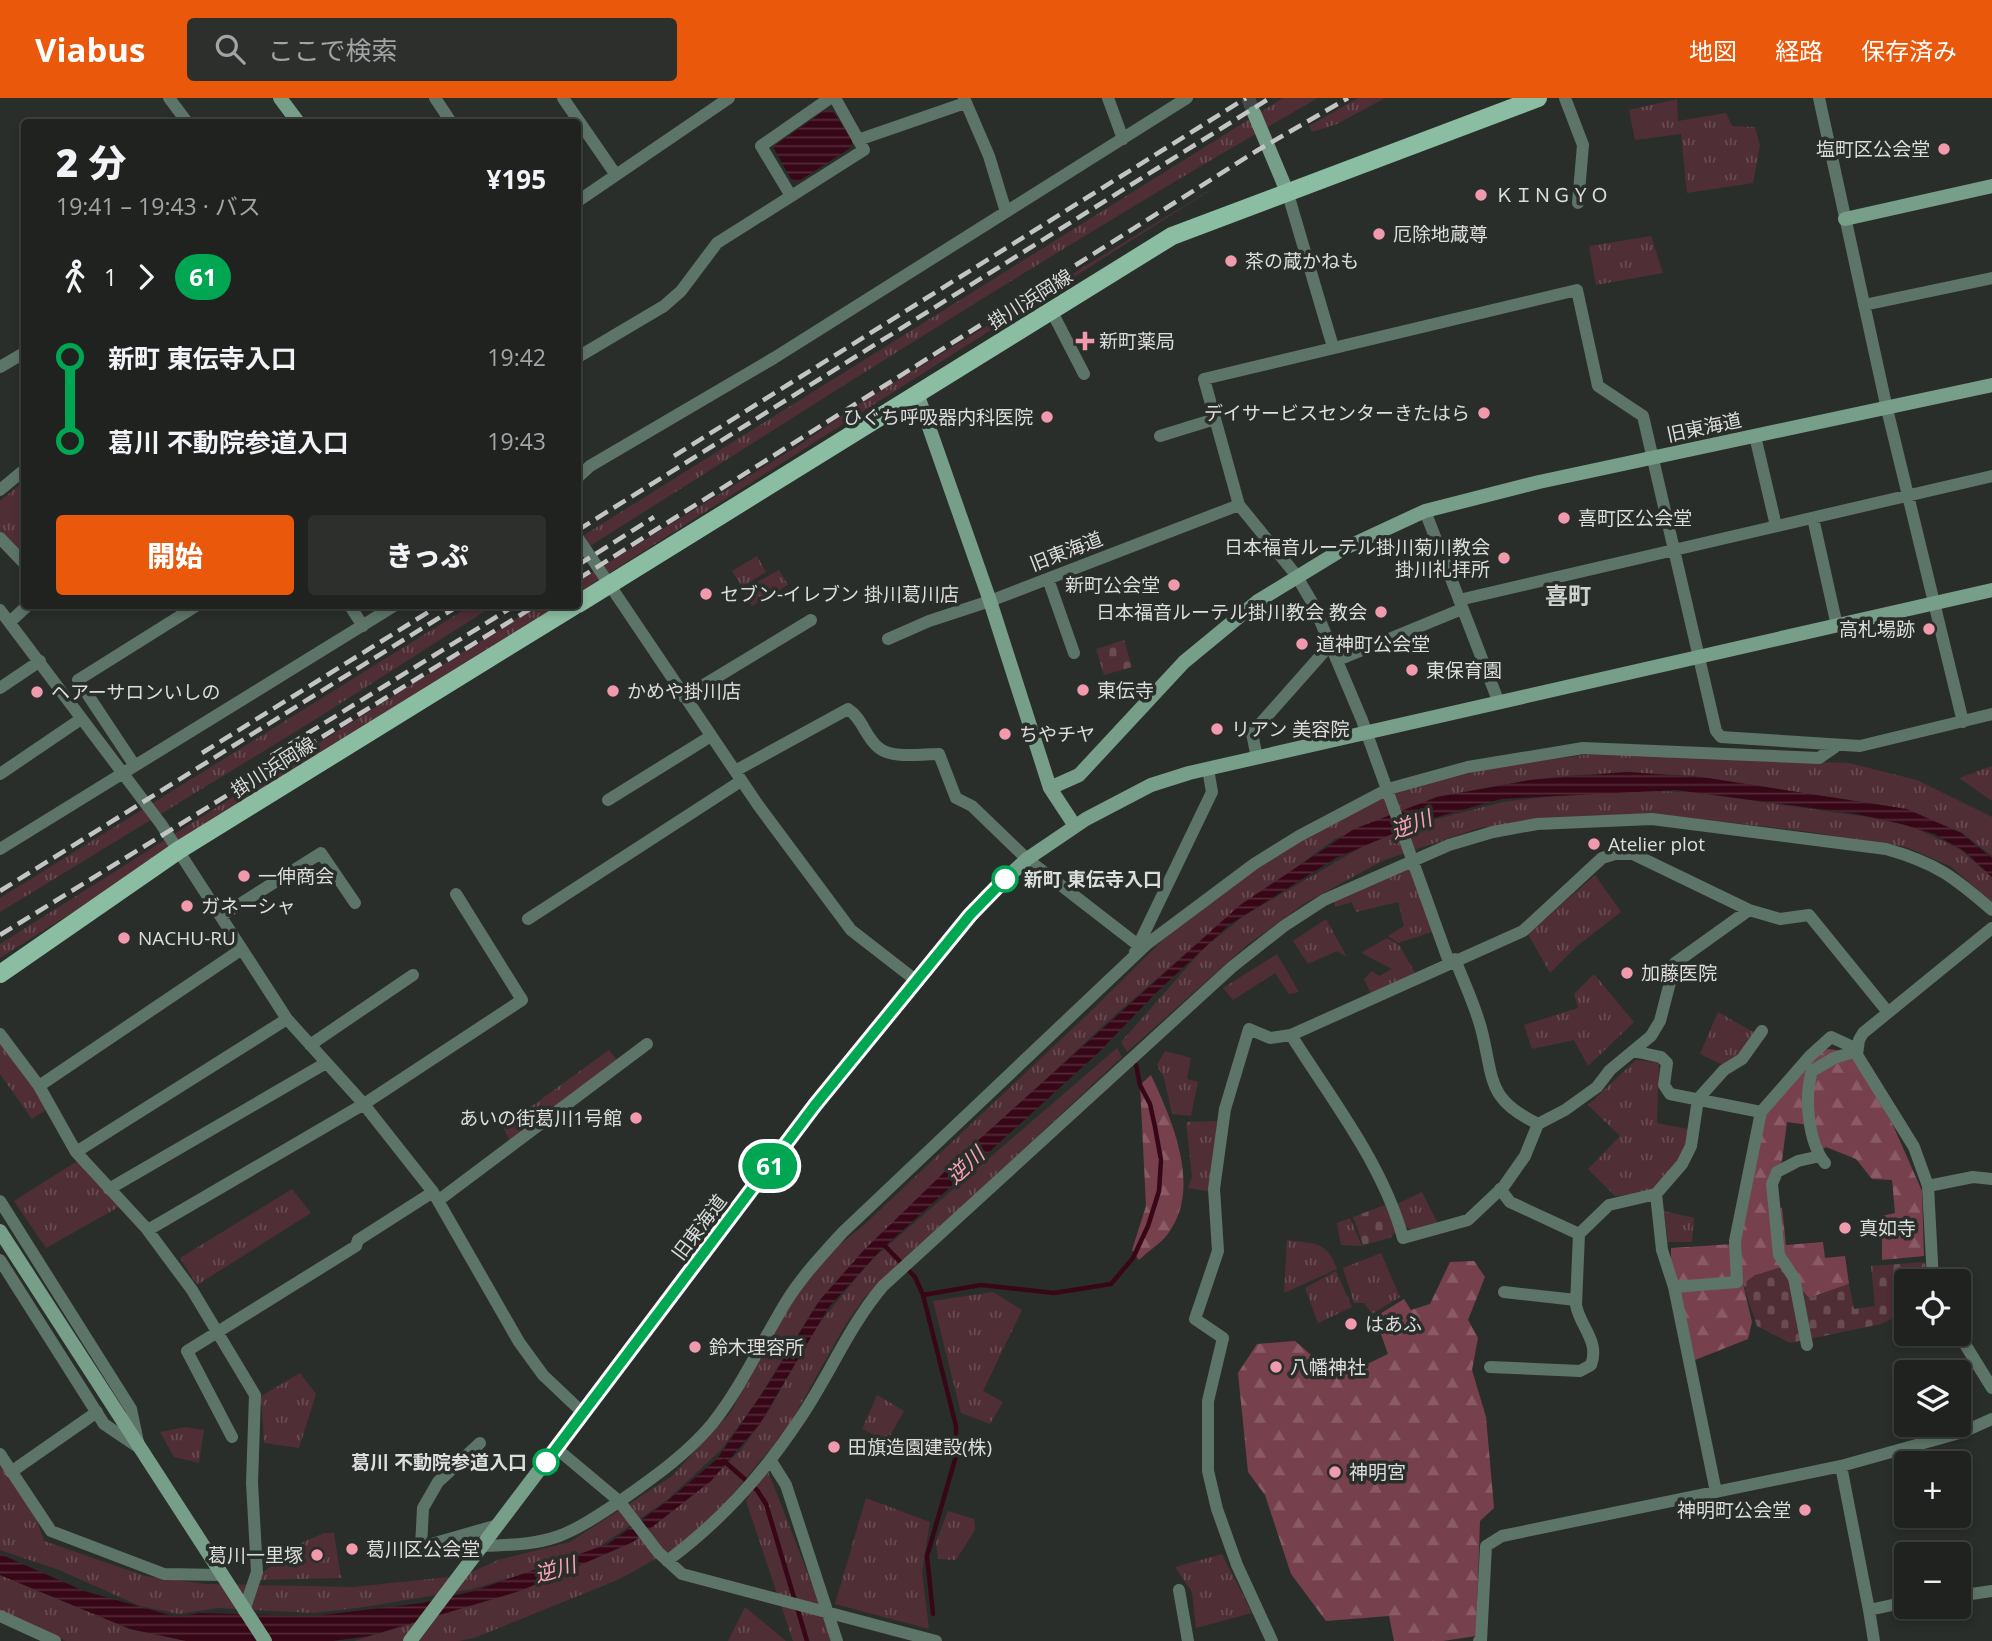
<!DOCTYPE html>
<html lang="ja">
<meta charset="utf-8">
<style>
:root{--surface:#202220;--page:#2d2f2d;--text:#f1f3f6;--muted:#a2a4a5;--line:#3d3f3e;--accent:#ea580c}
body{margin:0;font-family:"Open Sans","Noto Sans JP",sans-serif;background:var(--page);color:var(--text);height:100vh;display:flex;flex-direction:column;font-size:26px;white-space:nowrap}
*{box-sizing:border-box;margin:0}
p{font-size:23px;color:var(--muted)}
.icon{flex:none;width:38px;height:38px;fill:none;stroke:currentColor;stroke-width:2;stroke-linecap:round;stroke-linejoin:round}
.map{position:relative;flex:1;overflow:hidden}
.drawer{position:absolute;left:21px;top:21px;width:560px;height:490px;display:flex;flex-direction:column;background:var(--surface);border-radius:7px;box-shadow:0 4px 10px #0003,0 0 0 2px var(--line)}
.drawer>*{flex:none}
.badge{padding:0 14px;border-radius:23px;font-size:24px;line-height:46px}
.fabs{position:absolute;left:1894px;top:1171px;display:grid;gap:14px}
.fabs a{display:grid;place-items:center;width:77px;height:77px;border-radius:7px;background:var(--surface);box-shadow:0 4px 10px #0003,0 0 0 2px var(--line);font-size:35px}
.map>.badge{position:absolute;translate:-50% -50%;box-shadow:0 0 0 4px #fff}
.legs{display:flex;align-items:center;gap:10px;height:77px;padding:0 35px;font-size:23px}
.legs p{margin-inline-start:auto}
.overview{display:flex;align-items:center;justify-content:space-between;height:119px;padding:0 35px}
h1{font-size:38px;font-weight:800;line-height:52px}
.button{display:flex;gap:14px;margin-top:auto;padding:14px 35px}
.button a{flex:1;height:80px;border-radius:7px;background:var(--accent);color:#fff;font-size:28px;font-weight:800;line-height:80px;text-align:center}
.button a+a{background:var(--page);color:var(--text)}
ul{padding:0 35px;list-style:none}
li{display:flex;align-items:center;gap:24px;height:84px;font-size:26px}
li i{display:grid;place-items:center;width:10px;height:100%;margin:0 9px;background:currentColor}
li i::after{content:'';width:18px;height:18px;margin:-9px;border:5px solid;border-radius:50%;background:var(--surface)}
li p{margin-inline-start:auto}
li:first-child i{background:linear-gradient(#0000 50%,currentColor 0)}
li:last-child i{background:linear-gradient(currentColor 50%,#0000 0)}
header{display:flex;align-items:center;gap:42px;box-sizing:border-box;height:98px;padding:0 35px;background:var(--accent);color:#fff}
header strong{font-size:33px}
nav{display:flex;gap:38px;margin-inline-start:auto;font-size:24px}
.search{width:490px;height:63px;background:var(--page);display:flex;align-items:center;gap:18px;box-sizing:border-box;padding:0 24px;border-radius:7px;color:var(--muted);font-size:26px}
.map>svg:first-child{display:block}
.grass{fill:url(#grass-tufts)}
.forest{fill:url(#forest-firs)}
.cemetery{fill:url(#cemetery-stones)}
.water{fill:url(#water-rules)}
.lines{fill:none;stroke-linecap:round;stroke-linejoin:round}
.stream{stroke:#370617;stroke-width:4.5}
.secondary-tunnel{stroke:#454846;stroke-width:14;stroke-dasharray:14 7;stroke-linecap:butt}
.street{stroke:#5d7568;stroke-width:12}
.secondary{stroke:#779e89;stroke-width:14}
.primary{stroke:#8bbda3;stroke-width:18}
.rail{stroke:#c3c5c4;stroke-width:4.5;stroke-dasharray:14 7;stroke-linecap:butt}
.line-1-casing{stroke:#fff;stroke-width:16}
.line-1{stroke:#00a651;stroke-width:10}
.poi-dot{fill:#f29aad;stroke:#2a2e2b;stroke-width:2.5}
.stop-1-dot{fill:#fff;stroke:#00a651;stroke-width:3.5}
.labels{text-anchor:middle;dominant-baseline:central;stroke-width:7;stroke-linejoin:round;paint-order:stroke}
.poi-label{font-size:19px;fill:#dcdedd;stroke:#2a2e2b;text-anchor:start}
.street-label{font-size:19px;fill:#dcdedd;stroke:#2a2e2b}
.stop-label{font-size:19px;font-weight:bold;fill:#dcdedd;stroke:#2a2e2b;text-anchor:start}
.water-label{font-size:21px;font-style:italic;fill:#fba3b6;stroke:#2a2e2b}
.quarter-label{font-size:23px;font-weight:bold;fill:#cfd4d1;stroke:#2a2e2b}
</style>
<header>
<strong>Viabus</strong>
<div class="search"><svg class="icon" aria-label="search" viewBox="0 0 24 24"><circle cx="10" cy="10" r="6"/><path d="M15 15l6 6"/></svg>ここで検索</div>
<nav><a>地図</a><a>経路</a><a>保存済み</a></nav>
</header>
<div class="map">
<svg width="1992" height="1543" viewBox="0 0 1992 1543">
<defs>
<pattern id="grass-tufts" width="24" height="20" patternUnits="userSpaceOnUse" patternTransform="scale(1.75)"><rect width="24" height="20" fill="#4f2e35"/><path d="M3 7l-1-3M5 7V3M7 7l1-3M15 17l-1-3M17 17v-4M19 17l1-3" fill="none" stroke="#684c52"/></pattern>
<pattern id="forest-firs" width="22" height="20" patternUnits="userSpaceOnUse" patternTransform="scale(1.75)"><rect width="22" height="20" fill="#77404d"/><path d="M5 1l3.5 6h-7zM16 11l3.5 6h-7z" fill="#8a5b66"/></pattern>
<pattern id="cemetery-stones" width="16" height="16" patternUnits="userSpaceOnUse" patternTransform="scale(1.75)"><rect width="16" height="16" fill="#4f2e35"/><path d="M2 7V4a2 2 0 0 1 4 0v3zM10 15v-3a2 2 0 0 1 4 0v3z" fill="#684c52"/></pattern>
<pattern id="water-rules" width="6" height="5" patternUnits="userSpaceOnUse" patternTransform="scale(1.75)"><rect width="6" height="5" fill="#370617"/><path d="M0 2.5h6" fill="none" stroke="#532a38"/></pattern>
</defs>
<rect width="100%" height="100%" fill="#2a2e2b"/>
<path class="grass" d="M1283,0H1318C1071,141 831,296 590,448L584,437Z
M1358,0H1385L1337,26L1312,34L1309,28Z
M1677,1L1678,23L1726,15L1732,28L1755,29L1760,47L1753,85L1687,95L1681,36L1635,42L1629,12Z
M1223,84L578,495V483L798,348L859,306Z
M1651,138L1663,175L1596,187L1589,148Z
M24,383V457L0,434V403Z
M757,458L766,474L742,489L732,473Z
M779,472L788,487L752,508L743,492Z
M470,508H493L308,626L0,814V800Z
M536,508H559L0,860V846Z
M1592,656L1849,665L1917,682L1992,719V758L1961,734L1900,710L1694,678L1627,674L1578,677L1530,682L1437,699L1335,741L1222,824L1106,925L864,1152L813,1212L757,1303L721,1352L667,1402L589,1456L473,1491L364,1509L314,1515L218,1510L179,1516L140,1508L59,1472L0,1452V1363L37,1423L44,1443L145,1478L205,1486L353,1489L459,1478L439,1489L498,1462L570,1444L672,1378L731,1314L785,1210L831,1154L864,1127L1090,914L1201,804L1302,740L1400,692L1502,668Z
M1992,668V703L1959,680Z
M1603,692L1692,694L1874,720L1913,729L1960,751L1992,779V804L1950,768L1906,749L1803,733L1663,717H1610L1479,730L1382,763L1305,805L1247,847L1127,954L1121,944L1204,850L1245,817L1389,733L1503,704Z
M1411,768L1435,833L1398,845L1388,838L1404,828L1398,804L1356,814L1352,804L1335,809L1334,802Z
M1595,777L1621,814L1577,848L1550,875L1528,836Z
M1326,821L1347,859L1337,853L1308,866L1293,843Z
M1387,840L1400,848L1415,875L1371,896L1364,881L1372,873L1379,878L1392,871L1361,855Z
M1277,856L1299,894L1289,896L1275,875L1233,902L1223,890Z
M1594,876L1634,924L1588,968L1574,942L1532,951L1524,927L1578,910L1574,896Z
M1718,914L1755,935L1739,958L1723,967L1700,956Z
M0,938L50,1009L32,1021L0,976Z
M1117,950L1122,959L864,1200L844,1229L787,1331L717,1415L683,1445L620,1481L474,1540L459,1543H354L527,1490L633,1444L685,1403L741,1352L768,1314L813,1233L870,1163Z
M609,952L617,962L510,1043L503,1029Z
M1165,953L1191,960L1187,981L1198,984L1191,1018L1172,1016L1164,980L1157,967Z
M1636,962L1659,964L1657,1025L1688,1031L1686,1059L1653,1094L1615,1098L1588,1071L1620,1038L1588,1007Z
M1217,1023L1211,1094L1188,1090L1192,1078L1186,1024Z
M82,1060L124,1106L46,1150L14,1103Z
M292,1091L311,1115L197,1187L180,1160Z
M1422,1094L1437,1124L1411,1132L1402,1125L1395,1107Z
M1664,1113L1694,1120L1692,1144H1668Z
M1350,1120L1362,1148L1341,1147L1337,1125Z
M1287,1142C1314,1146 1327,1142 1337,1171L1284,1195Z
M1381,1155L1400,1199L1372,1216L1364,1205H1354L1343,1170Z
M1336,1173L1352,1209L1318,1225L1305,1190Z
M993,1194L1022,1212L983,1293L1003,1304L990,1326L961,1315L933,1203Z
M300,1275L316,1296L299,1350L264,1345L261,1298Z
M877,1297L904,1313L887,1343L862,1331Z
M185,1329L204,1332L199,1365L174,1359L160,1334Z
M766,1368L834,1543H793L746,1403Z
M866,1400L930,1424L922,1474L929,1531L835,1506Z
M948,1413L974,1421L975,1432L956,1462L938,1461L936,1444Z
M324,1435H334L341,1480L259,1482L261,1476L299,1446Z
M1222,1456L1252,1515L1196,1530L1192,1494L1175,1469Z
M0,1477L130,1531L196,1543H66L0,1514Z
M745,1509L786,1543H728Z"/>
<path class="forest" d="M1828,951L1844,953L1856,964L1892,1025L1922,1093L1924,1158L1882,1162V1118L1895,1115L1892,1082L1872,1081L1856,1061L1826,1049L1817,1055L1808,1027L1787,1024L1782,1063L1772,1086L1775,1108L1782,1110L1786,1147L1823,1144L1825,1160L1845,1158L1849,1186L1809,1200L1802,1194L1743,1186L1752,1224L1748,1241L1695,1262L1671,1163V1150L1734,1146L1763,1017L1818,955Z
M1151,977C1172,1022 1203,1091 1167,1137C1160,1146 1148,1153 1139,1162L1132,1152L1146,1108L1140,987Z
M1474,1163L1485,1179L1468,1222L1478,1240L1472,1272L1486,1319L1494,1410L1480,1423L1476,1538L1443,1543H1394L1389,1518L1326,1523L1291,1476L1265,1397L1248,1374L1238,1275L1257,1246L1295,1243L1318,1263L1357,1271L1388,1256L1375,1219L1404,1201L1411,1212L1430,1206L1450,1164Z"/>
<path class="cemetery" d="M1124,542L1132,569L1104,577L1096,551Z
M1385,1107L1396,1133L1390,1140L1363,1147L1353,1119Z
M1925,1164L1927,1183H1906V1214L1881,1226L1790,1245L1757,1228L1743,1186L1755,1177L1782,1169L1809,1200L1849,1186L1854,1211L1875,1208L1871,1168Z"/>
<path class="water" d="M825,12L833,13L853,44L849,51L799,83L791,81L773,49Z
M1627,674L1708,680L1907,711L1961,735L1992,760V779L1964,753L1934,736L1902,726L1857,716L1676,692L1501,701L1423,723L1336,760L1229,827L1157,894L1098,955L880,1153L829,1209L759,1327L711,1383L633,1444L520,1493L369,1538L333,1543H186L130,1531L0,1477V1456L84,1493L177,1519L199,1515L314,1518L422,1505L474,1493L608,1446L666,1404L717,1361L767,1288L819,1203L864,1152L964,1055L1240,807L1354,731L1437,699L1530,682Z"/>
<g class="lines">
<path class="stream" d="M883,1146L915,1179L923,1197
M724,1363L757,1392L766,1406L807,1543
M933,1516L927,1458L956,1358V1328L923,1197L981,1187L1054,1195L1111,1186L1133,1160L1148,1128L1159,1093L1161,1062L1155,1029L1150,1006L1140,987L1136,967"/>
<path class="secondary-tunnel" d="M1248,0L1254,15"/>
<path class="street" d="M169,0L187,24
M435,0L451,24
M563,0L616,77
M964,0L989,58L1006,114
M1108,0L1123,41
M1565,0L1583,47L1578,105
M1819,0L1887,311L1963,624
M858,42L965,5
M1288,96L1333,249
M791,98L761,48L830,0
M578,103L729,0
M1864,207L1992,180
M1051,212L1084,276
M578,259L664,208L681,193L717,145L864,52L835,0
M0,269L24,255
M1160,338L1215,321
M1755,338L1776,428
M578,379L590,368L774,260L1187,0
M0,392L24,372
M1425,413L1499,605
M1813,420L1837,528
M0,440L24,465
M578,440L758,707L851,832L918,884
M1048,481L1074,555
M1459,502L1992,378
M350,508L363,528
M0,512L161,726L287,921L362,1004L433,1094L519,1244L543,1277L583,1315
M11,523L27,508
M888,541L929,523L990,503L1239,407
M1338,562L1462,511
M0,590L40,563
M684,599L811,522
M1257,660L1252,635L1330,547
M135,668L78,582L196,508
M735,673L848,611C863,621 865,639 879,650C892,661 922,656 939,656L956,700L972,708L1027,761L1138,847
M0,676L81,621
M608,702L711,638
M0,751L394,508
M221,818L321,755L355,805
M528,821L741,683
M1135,854L1212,694L1208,671
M1455,861C1464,885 1476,909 1482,934C1494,983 1487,1001 1538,1026
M1449,864L1362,622L1313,506L1296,477L1239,407L1204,281L1577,192L1598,288L1643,318L1716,633L1721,639L1860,648L1992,616
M0,936L39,988L76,1054L146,1130L192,1192L255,1297L252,1385L257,1474L244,1513
M1291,937C1331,1001 1383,1066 1403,1140L1468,1122L1504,1088L1525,1058L1538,1026L1565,1012L1597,989L1610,972L1651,938L1660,923L1675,865L1749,812
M310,947L413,877
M1633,953L1661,959L1667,965L1664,987L1670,996L1761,1014
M39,988L242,851
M76,1054L287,921
M1825,1065C1808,1044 1804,999 1812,973L1834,960L1857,953
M1928,1088L1973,1079L1992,1081
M109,1091L326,965
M1656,1096L1662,1152L1674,1189L1716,1394
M439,1102L647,946
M0,1103L131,1311L138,1344
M148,1132L364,1006L522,902L456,796
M1579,1136L1609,1107L1656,1096L1682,1066L1691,1048L1698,1001L1724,972L1742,961L1762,933
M0,1162L104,1326L138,1349
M1933,1183L1928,1088L1914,1049L1857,957L1859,942L1863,935L1992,830
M1674,1189L1737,1184L1735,1143L1761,1014L1810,958L1831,939L1857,951
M1504,1194L1576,1202
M1958,1235L1992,1290
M1807,1247L1794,1180L1779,1157L1772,1086L1777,1074L1798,1063L1820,1058
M1490,1269L1580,1273L1591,1267C1600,1243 1580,1229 1576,1207L1579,1136L1510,1104L1500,1091
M232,1339L187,1253L356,1148L358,1142L433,1094
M480,1345L438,1384L423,1410L421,1449L498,1427
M557,1351L619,1403L658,1454L682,1476L936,1543
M0,1356L51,1433L164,1476L221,1477
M771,1363L786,1387L837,1543
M1841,1368L1869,1512L1906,1504
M11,1374L97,1314
M481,1448C554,1446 563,1441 623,1401C654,1379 687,1356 712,1326C742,1288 761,1245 786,1204C802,1178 823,1156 843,1134L1147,846L1254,766L1299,738L1388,691L1468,669L1583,650L1819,660L1835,649
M667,1463C720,1424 765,1374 801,1319C830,1276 849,1228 883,1188L1232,869L1284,828L1324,802L1449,747L1493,734L1537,726L1652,721L1886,751C1936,765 1954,779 1992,812
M1179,1492L1188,1543
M1958,1498L1992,1493
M1869,1512L1874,1543
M0,1518L55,1543
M1272,1543L1237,1467L1217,1411L1208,1373V1303L1223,1240L1195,1221L1218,1153L1214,1091L1225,1011L1249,931L1270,940L1291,937L1523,833L1602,760L1615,756H1633L1749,812L1780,821L1809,817L1887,913
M1479,1543H1481L1486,1448L1502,1438L1841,1368L1963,1334L1992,1321"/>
<path class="secondary" d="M280,0L298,24
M1254,15L1288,96
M1845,121L1992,88
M917,295L990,503L1050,690L1075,728
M1050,690L1079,677L1184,564L1258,503L1343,451L1425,413L1539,384L1992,287
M0,1133L265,1543
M410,1543L815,1007L987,798L1027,761L1086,721L1151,687L1189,675L1992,492"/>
<path class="primary" d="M578,506L1172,138L1538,0
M0,876L179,752L574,508"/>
<path class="rail" d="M674,358L1246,0
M578,432L1270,0
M578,467L654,419
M578,481L1258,52L1348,0
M202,655L438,508
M271,658L514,508
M0,793L458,508
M0,837L535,508"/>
</g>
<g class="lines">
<defs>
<path id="line-1" d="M546,1364L815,1007L970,817L1005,781"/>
</defs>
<use href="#line-1" class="line-1-casing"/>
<use href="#line-1" class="line-1"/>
</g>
<g class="poi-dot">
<circle cx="1944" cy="51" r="7"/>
<circle cx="1481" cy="97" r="7"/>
<circle cx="1379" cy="136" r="7"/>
<circle cx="1231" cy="163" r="7"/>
<path d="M1081.5 232.5h7v7h7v7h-7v7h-7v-7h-7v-7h7z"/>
<circle cx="1484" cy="315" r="7"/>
<circle cx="1047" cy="319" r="7"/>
<circle cx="1564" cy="420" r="7"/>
<circle cx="1504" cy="460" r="7"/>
<circle cx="1174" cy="487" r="7"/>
<circle cx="706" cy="496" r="7"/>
<circle cx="1381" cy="514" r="7"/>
<circle cx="1929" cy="531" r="7"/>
<circle cx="1302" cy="546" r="7"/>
<circle cx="1412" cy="572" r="7"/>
<circle cx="1083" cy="592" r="7"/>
<circle cx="613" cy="593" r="7"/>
<circle cx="37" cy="594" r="7"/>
<circle cx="1217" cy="631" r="7"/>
<circle cx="1005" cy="636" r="7"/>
<circle cx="1594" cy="746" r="7"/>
<circle cx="244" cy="778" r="7"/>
<circle cx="187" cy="808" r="7"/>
<circle cx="124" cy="840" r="7"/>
<circle cx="1627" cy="875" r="7"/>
<circle cx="636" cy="1020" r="7"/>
<circle cx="1845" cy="1130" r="7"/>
<circle cx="1351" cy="1226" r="7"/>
<circle cx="695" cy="1249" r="7"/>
<circle cx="1276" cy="1269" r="7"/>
<circle cx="834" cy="1349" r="7"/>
<circle cx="1335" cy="1374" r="7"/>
<circle cx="1805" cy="1412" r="7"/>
<circle cx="352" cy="1451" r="7"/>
<circle cx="317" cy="1457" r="7"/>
</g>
<g class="stop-1-dot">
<circle cx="1005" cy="781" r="12"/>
<circle cx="546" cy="1364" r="12"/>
</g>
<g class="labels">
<g class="poi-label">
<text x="1930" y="51" text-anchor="end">塩町区公会堂</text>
<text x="1495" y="97">ＫＩＮＧＹＯ</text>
<text x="1393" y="136">厄除地蔵尊</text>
<text x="1245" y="163">茶の蔵かねも</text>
<text x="1099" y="243">新町薬局</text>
<text x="1470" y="315" text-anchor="end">デイサービスセンターきたはら</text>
<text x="1033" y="319" text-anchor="end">ひぐち呼吸器内科医院</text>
<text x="1578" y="420">喜町区公会堂</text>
<text x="1490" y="449" text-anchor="end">日本福音ルーテル掛川菊川教会<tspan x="1490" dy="22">掛川礼拝所</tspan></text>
<text x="1160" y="487" text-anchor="end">新町公会堂</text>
<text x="720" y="496">セブン-イレブン 掛川葛川店</text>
<text x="1367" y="514" text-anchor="end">日本福音ルーテル掛川教会 教会</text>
<text x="1915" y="531" text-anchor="end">高札場跡</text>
<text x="1316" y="546">道神町公会堂</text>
<text x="1426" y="572">東保育園</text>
<text x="1097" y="592">東伝寺</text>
<text x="627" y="593">かめや掛川店</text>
<text x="51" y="594">ヘアーサロンいしの</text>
<text x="1231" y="631">リアン 美容院</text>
<text x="1019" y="636">ちやチヤ</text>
<text x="1608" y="746">Atelier plot</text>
<text x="258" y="778">一伸商会</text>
<text x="201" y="808">ガネーシャ</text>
<text x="138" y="840">NACHU-RU</text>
<text x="1641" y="875">加藤医院</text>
<text x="622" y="1020" text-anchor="end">あいの街葛川1号館</text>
<text x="1859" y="1130">真如寺</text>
<text x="1365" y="1226">はあふ</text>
<text x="709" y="1249">鈴木理容所</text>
<text x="1290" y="1269">八幡神社</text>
<text x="848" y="1349">田旗造園建設(株)</text>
<text x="1349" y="1374">神明宮</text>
<text x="1791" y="1412" text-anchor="end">神明町公会堂</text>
<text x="366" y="1451">葛川区公会堂</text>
<text x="303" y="1457" text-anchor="end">葛川一里塚</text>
</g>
<g class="street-label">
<text transform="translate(1030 201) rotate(-32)">掛川浜岡線</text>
<text transform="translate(1704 329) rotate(-12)">旧東海道</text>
<text transform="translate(1066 453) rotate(-21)">旧東海道</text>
<text transform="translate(273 669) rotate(-32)">掛川浜岡線</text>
<text transform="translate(699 1129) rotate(-53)">旧東海道</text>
</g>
<g class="stop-label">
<text x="1024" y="781">新町 東伝寺入口</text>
<text x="527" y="1364" text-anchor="end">葛川 不動院参道入口</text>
</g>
<g class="water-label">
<text transform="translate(1411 726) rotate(-21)">逆川</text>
<text transform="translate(965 1067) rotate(-43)">逆川</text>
<text transform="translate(555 1471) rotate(-16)">逆川</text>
</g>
<g class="quarter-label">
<text x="1568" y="497">喜町</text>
</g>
</g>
</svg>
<div class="fabs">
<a><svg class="icon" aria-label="locate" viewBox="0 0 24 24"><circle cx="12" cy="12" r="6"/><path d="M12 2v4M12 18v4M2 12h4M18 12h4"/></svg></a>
<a><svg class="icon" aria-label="layers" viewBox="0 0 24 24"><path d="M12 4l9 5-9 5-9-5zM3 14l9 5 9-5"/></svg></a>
<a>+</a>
<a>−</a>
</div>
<b class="badge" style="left:770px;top:1068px;background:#00a651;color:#fff">61</b>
<section class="drawer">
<div class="overview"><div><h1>2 分</h1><p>19:41 – 19:43 · バス</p></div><b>¥195</b></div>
<div class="legs"><svg class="icon" aria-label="walk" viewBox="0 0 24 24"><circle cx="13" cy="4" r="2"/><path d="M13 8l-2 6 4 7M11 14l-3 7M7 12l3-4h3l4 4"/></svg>1<svg class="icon" aria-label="forward" viewBox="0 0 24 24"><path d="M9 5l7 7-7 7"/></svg><b class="badge" style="background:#00a651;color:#fff">61</b></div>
<ul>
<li><i style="color:#00a651"></i><b>新町 東伝寺入口</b><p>19:42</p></li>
<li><i style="color:#00a651"></i><b>葛川 不動院参道入口</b><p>19:43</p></li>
</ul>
<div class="button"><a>開始</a><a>きっぷ</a></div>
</section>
</div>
